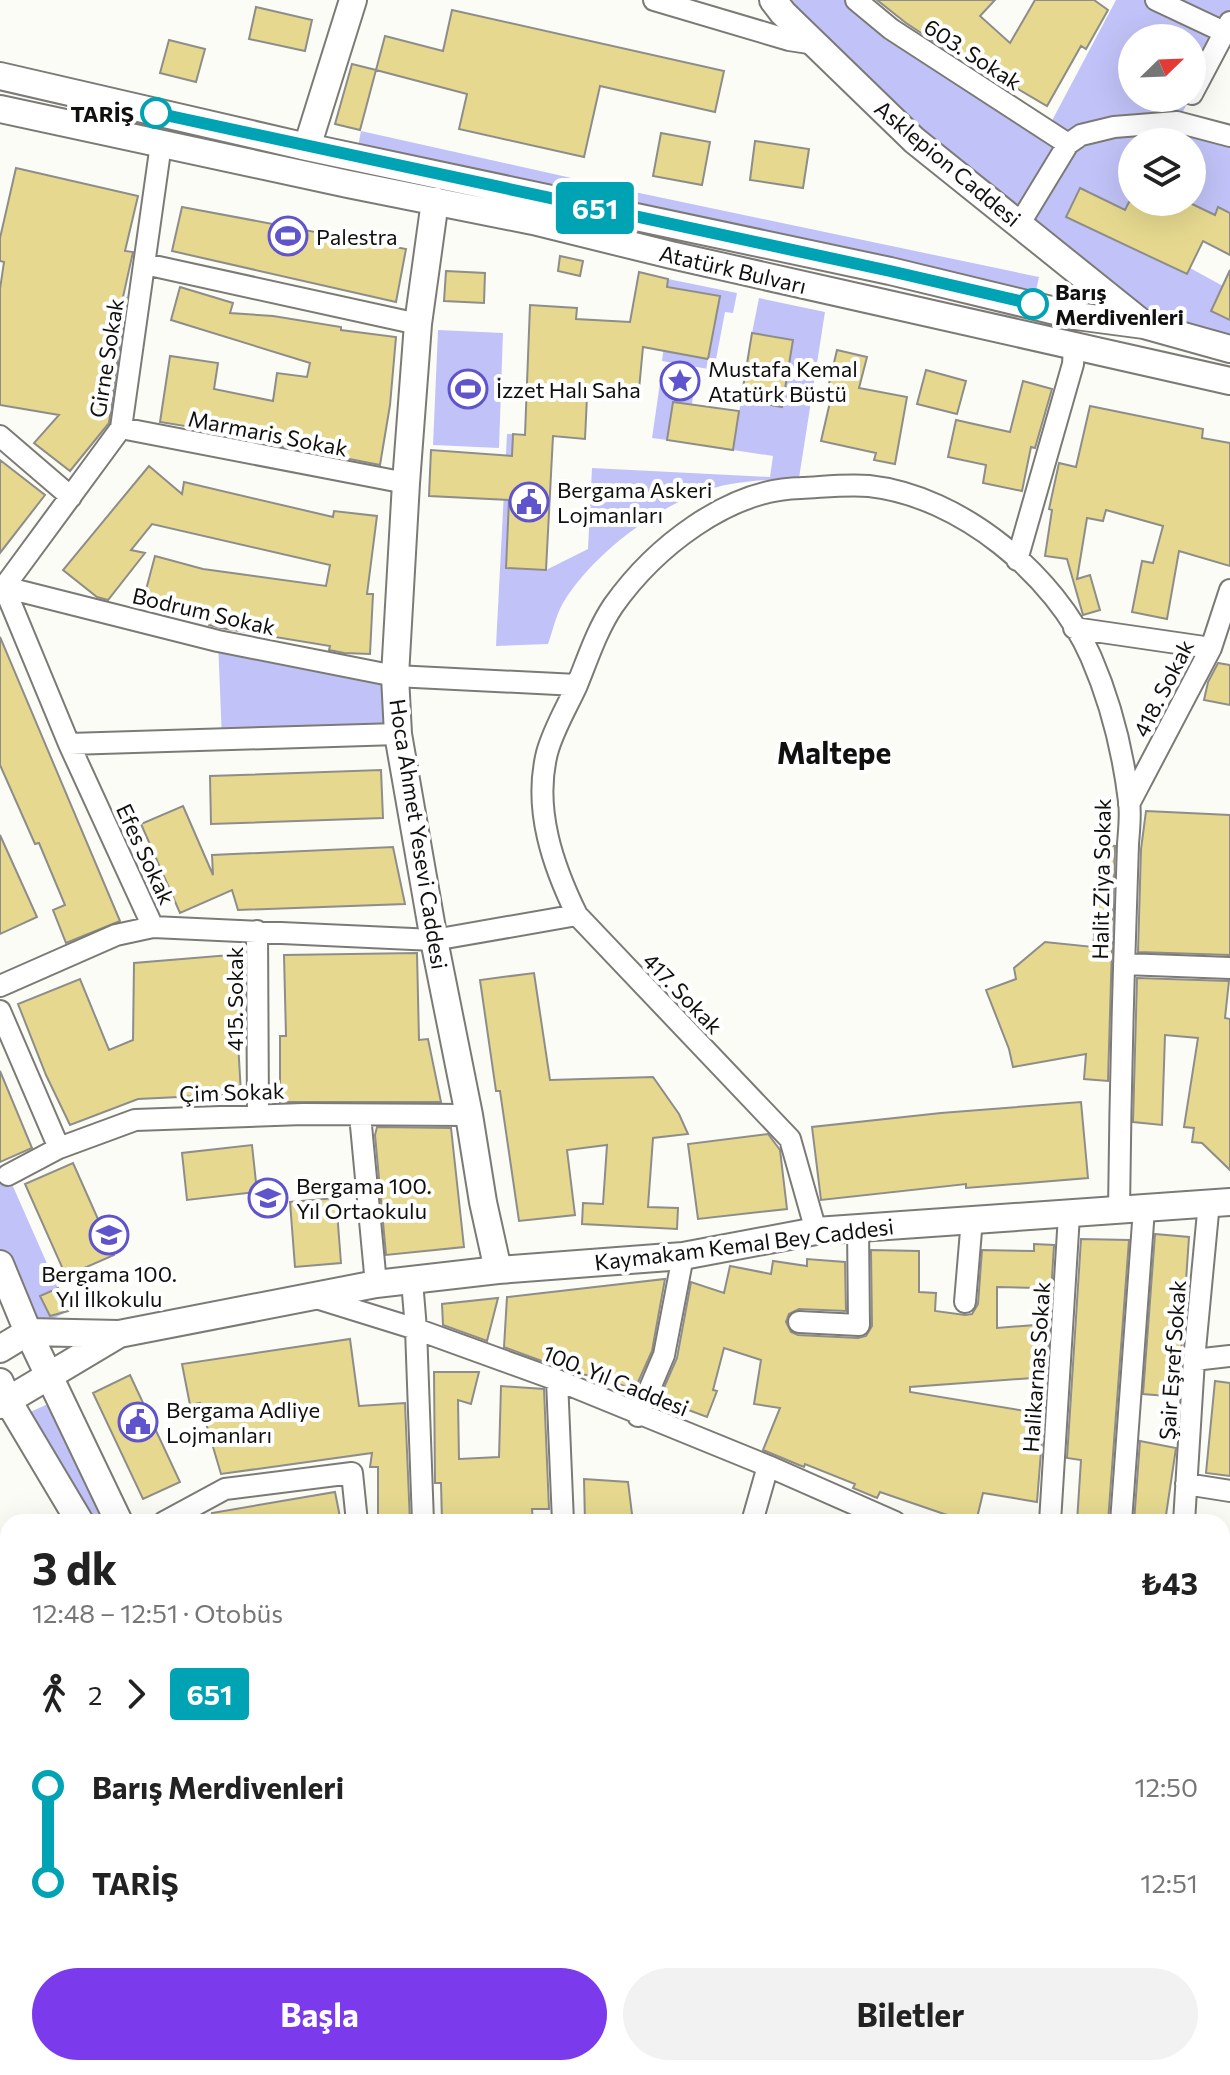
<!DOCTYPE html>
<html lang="tr">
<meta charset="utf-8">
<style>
:root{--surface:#fff;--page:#f2f2f2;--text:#222;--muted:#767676;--accent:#7c3aed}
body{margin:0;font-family:Commissioner,sans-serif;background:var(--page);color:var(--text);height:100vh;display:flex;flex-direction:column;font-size:30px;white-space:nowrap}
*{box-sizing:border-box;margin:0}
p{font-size:26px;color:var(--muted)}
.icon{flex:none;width:44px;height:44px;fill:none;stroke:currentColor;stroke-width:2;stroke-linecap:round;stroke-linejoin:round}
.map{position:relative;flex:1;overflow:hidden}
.drawer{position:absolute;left:0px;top:1514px;width:1230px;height:562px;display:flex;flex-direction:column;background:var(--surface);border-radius:24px 24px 0 0;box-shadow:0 8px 32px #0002}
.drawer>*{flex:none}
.badge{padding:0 16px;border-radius:6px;font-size:28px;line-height:52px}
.needle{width:52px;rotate:67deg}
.fabs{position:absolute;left:1118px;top:24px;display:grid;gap:16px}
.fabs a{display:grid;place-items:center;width:88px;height:88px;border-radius:50%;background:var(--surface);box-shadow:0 8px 32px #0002;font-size:40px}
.map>.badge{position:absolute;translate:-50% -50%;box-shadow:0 0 0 4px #fff}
.legs{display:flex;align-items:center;gap:12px;height:88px;padding:0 32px;font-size:26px}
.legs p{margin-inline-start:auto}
.headline{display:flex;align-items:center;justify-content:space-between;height:136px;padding:0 32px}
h1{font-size:44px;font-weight:700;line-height:60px}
.button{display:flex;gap:16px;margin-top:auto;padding:16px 32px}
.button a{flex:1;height:92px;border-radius:48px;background:var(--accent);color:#fff;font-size:32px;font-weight:700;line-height:92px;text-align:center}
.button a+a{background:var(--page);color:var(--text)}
ul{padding:0 32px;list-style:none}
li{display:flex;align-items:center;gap:28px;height:96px;font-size:30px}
li i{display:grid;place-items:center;width:12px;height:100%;margin:0 10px;background:currentColor}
li i::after{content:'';width:20px;height:20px;margin:-10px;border:6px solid;border-radius:50%;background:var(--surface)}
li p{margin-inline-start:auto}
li:first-child i{background:linear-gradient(#0000 50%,currentColor 0)}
li:last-child i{background:linear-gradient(currentColor 50%,#0000 0)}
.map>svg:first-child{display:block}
.green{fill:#c1c3f8}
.building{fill:#e6d98f;stroke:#8e8d89;stroke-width:2;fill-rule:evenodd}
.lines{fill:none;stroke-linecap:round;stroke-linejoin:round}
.minor-casing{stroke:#7b7a76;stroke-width:24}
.major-casing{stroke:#7b7a76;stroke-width:30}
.minor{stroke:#fff;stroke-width:20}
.major{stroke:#fff;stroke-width:26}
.line-1-casing{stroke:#fff;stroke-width:18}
.line-1{stroke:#00a3b4;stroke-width:12}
.stop-1-dot{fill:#fff;stroke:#00a3b4;stroke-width:4}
.labels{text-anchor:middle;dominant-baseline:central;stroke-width:8;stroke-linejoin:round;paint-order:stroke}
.street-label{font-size:22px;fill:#10100e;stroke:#fff}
.stop-label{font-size:22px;font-weight:bold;fill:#10100e;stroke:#fff;text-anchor:end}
.poi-label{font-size:22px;fill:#10100e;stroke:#fff;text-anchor:start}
.district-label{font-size:30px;font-weight:bold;fill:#10100e;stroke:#fff}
</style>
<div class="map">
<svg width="1230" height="2075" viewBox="0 0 1230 2075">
<rect width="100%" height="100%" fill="#fcfcf7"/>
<path class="green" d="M773,0H856L1047,130L1116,0H1230V22L1192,94V38H1132V98H1190L1178,121L1230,136V213L1219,207L1215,215L1188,202H1192V142H1132V195L1125,210L1080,188L1066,217L1187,274L1190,268L1223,286L1230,320V349L1144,325Z
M361,131L625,190L1039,277L1033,304L356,157Z
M668,279L737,293L733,313L725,312L714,370L662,361L668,313L663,312Z
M759,298L825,312L799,478C777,480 753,480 731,484C671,494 594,551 563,603C556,615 553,630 548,644L496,646L507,434H513L507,568L546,570L588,549L592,468L770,477L773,456L733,450L741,400L782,406L793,340L752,333Z
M438,330L503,333L499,448L433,445Z
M661,376L695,381L692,404L673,402L667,440L652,438Z
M218,641L395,676L398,734L222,740Z
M8,1175L68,1311L28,1332L0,1264V1179Z
M48,1404L107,1522H91L28,1413Z"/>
<path class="building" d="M877,0H995L980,16L1010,43L1035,0H1094L1108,10L1086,49L1081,46L1047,106L972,62L952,43L947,50L906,23Z
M256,7L312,20L305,51L249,39Z
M452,10L724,71L715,112L600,86L584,157L459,129L467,94L376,70L385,36L443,51Z
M169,40L205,49L196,82L160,73Z
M352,64L376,70L360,130L335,124Z
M661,133L710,142L702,185L653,176Z
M755,141L809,149L803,188L750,180Z
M16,168L138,196L125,251L133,252L123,297L126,298L109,423L70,471L34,443L59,415L0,405V289L4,262L0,261V238Z
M1080,188L1125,210L1129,202H1188L1215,215L1218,207L1230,213V255L1203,241L1187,274L1066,217Z
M182,207L406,249L396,302L172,251Z
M560,256L583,261L580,276L558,271Z
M1230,270V320L1211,311Z
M446,271L485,273L484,303L444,301Z
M639,272L668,279L667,287L720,296L708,359L643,347L638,400L587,397L585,439L553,436L546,570L506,568L509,500L429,496L431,450L512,456L513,434L525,435L530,305L577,308L576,319L630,322Z
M180,287L233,303L230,313L273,316L341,327V330L396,337L390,405L380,465L227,435L228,433L160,422L170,356L218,363L214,389L273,401L277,373L307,377L310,363L171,320Z
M752,333L793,340L782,407L741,400Z
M837,350L867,357L859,388L907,397L895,464L874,460L876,453L821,441L833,389L828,388Z
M926,370L966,381L957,414L917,404Z
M1023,381L1052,389L1035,448L1031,447L1022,491L983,483L986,465L948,457L956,420L1010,432Z
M673,402L739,411L733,450L667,440Z
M1090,406L1203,429L1202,438L1230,443V566L1179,551L1167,619L1132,612L1142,561L1153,563L1163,526L1106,510L1103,521L1087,518L1077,579L1090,575L1100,610L1083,615L1067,559L1045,556L1052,510L1049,509L1059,463L1076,467Z
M0,460L45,495L0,553Z
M149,466L182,494L184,482L333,517L334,511L377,516L367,594H373L370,654L344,653L329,650L330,646L221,628L209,625L210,619L143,601L155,556L203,569L326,586L330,565L152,524L131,550L145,553L108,600L97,597L63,570Z
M0,637L120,921L66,943L53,910L65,905L39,843L35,844L0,765Z
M1218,663L1230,665V705L1204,700L1208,682Z
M381,770L383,818L211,824L210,776Z
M183,806L213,875L212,855L393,847L405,904L238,910L232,890L180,913L141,824Z
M1146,811L1230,815V955L1138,952L1141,849Z
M0,835L37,917L0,934Z
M1103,845L1115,846L1108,1081L1084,1079L1086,1054L1013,1067L1009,1049L986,990L1016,979L1014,968L1045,942L1093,947Z
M417,953L419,1040L428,1039L441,1102H280V1036H286L284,955Z
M242,954L240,1024H237L241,1094L138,1099L70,1125L46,1075L18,1004L80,979L109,1050L133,1040L134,963Z
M534,973L550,1080L653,1077L679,1114L688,1134L653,1138L648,1207L678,1208L677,1229L582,1224L583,1203L603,1204L607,1145L567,1150L575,1215L519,1221L500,1091H496L480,980Z
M1137,978L1229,981L1225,1018L1230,1019V1170L1202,1143L1192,1142L1194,1128L1184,1127L1198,1038L1165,1035L1162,1125L1133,1122Z
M0,1071L32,1148L0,1162Z
M1081,1102L1088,1178L966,1188V1184L821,1200L812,1127L941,1113Z
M377,1127L451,1128L464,1247L386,1255L375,1135Z
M768,1134L780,1150L787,1209L698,1219L688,1144Z
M252,1145L257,1192L187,1200L182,1153Z
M73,1163L114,1255L66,1276L25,1184Z
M336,1198L341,1263L295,1267L290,1202Z
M1155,1234L1189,1237L1178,1397L1143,1394Z
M1081,1239L1129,1240L1108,1522H1077L1081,1460L1067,1458Z
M1034,1244L1054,1245L1046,1377L910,1387V1392L1044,1414L1037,1502L983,1493L976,1522H946L947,1515L880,1492L877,1498L853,1488L855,1484L805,1464L804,1467L799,1465L763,1450L780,1408L754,1404L761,1360L724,1348L713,1390L717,1391L707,1417L659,1399L677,1358L691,1282L724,1293L730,1266L771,1274L773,1261L807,1266V1259L845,1262L846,1311L799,1309L789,1314L786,1322L791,1332L798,1335L858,1338L866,1336L872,1326L871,1250L919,1251V1292L936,1293L935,1311L965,1315L972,1314L978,1304L982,1250L1034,1251ZM997,1287L1038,1288L1035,1325L997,1328Z
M665,1279L652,1351L635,1389L558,1367L504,1347L507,1297Z
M58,1288L68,1311L50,1316L40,1296Z
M498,1298L487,1341L443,1325L442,1304Z
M350,1339L359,1406L405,1403L410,1522H378V1467H370L372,1453L221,1474L200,1403L190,1405L182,1364Z
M434,1372H479L471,1404L458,1400L459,1459L499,1457L501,1386L544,1389L549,1509H532L533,1522H442L441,1483H435Z
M130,1375L180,1482L143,1499L93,1393Z
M1215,1381L1230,1383V1476L1206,1473Z
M1140,1441L1176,1448L1165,1522H1134Z
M584,1479L628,1482L633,1522H585Z
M335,1492L341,1522H213L212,1513Z"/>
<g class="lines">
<defs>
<path id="minor" d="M654,0L789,40L815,44
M856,0L891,29L1068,144
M1156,0L1224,32
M1192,94L1230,22
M1020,223L1068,144L1081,135L1114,127L1177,122L1230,136
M145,264L418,324
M121,428L406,483
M0,436L71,497
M1017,560L1073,364L1074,347
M4,587L218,641L395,676L577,685C588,658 597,630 613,606C654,548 728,489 801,488C823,487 847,484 869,486C961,496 1055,575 1091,657C1111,703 1123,752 1129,801C1131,815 1129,830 1128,844C1127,875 1126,906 1125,937C1122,1028 1120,1119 1119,1210
M4,587L69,744L153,927
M0,588L4,587L121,428L161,144
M1074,628L1211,648
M69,744L398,734
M1129,804L1211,648L1230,590
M577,915C553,866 533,809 547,753C553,730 567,707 577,685
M257,931L258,1115
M1124,964L1230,968
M0,986L116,935L153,927L434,940L577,915L790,1139L816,1231
M0,1011L59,1148
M360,1115L376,1284
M8,1175L59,1148L135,1120L303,1114L469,1115
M412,1281L416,1329L423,1522
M313,1297L416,1329L557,1380L768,1466L895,1522
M965,1302L972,1219
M799,1322L859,1325L858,1227
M1194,1360L1230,1356
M557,1380L563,1522
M638,1416L664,1355L683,1256
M1186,1484L1230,1491
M164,1522L225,1489L352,1473L357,1522
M752,1522L768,1466
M1050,1522L1069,1215
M1121,1522L1144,1209
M1184,1522L1194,1360L1209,1202
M0,1634L8,1630
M1222,1639L1230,1641
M0,1890L8,1885
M1222,1926L1230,1924
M0,1997L8,2015
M33,2068L36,2075
M525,2068L533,2075
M961,2068L966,2075
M1074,2068L1080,2075
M1220,2068L1225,2075
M127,2075L142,2068
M703,2075L712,2068"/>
<path id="major" d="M773,0L783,13L914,140L1143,324
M0,76L307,147L890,271L1076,316L1144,325L1230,349
M0,109L348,184L533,221L671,255L1230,381
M307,147L353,0
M435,201L418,324L406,483L395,676L398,734L434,940L469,1115L483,1202L498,1270
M0,1264L28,1332L119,1522
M0,1349L28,1332L119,1334L376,1284L498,1270L683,1256L816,1231L1230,1202
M0,1382L8,1401L80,1522
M0,1405L119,1334
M605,2068L616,2075
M672,2068L684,2075"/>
</defs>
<use href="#minor" class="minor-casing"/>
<use href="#major" class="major-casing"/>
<use href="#minor" class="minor"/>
<use href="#major" class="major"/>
</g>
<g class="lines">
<defs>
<path id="line-1" d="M156,113L890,271L1033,304"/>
</defs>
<use href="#line-1" class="line-1-casing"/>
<use href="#line-1" class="line-1"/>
</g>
<defs>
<symbol id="stadium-ring" viewBox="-11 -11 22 22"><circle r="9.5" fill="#fff" stroke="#5f54cc" stroke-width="1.5"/><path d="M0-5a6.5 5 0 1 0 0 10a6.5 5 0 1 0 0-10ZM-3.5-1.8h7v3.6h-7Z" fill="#5f54cc"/></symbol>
<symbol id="sight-ring" viewBox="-11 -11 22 22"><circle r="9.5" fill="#fff" stroke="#5f54cc" stroke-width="1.5"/><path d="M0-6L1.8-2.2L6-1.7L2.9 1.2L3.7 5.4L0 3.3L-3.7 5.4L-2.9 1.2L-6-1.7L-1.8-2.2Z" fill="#5f54cc"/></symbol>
<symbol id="civic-ring" viewBox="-11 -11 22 22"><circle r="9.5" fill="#fff" stroke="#5f54cc" stroke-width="1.5"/><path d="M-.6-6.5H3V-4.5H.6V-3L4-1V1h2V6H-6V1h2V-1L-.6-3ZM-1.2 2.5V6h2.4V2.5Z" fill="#5f54cc"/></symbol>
<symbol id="school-ring" viewBox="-11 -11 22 22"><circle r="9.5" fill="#fff" stroke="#5f54cc" stroke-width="1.5"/><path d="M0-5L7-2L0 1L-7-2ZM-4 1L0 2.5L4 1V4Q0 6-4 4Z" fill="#5f54cc"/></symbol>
</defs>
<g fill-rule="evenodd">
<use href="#stadium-ring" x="266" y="214" width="44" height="44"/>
<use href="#sight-ring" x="658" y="359" width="44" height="44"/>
<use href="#stadium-ring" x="446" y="367" width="44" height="44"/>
<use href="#civic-ring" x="507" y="480" width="44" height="44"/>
<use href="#school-ring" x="246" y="1176" width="44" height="44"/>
<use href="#school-ring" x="87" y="1213" width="44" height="44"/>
<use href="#civic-ring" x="116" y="1400" width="44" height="44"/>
</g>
<g class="stop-1-dot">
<circle cx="156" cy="113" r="14"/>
<circle cx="1033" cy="304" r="14"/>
</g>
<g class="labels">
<g class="street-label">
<text transform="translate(973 54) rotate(33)">603. Sokak</text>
<text transform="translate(948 163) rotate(40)">Asklepion Caddesi</text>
<text transform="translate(733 269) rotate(13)">Atatürk Bulvarı</text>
<text transform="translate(106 358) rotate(-81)">Girne Sokak</text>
<text transform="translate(268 433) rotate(11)">Marmaris Sokak</text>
<text transform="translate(204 611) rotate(13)">Bodrum Sokak</text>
<text transform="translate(1163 688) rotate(-63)">418. Sokak</text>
<text transform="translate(419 834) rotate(81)">Hoca Ahmet Yesevi Caddesi</text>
<text transform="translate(146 854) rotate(65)">Efes Sokak</text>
<text transform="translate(1101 879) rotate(-89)">Halit Ziya Sokak</text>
<text transform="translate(683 993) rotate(46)">417. Sokak</text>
<text transform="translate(234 999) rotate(-90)">415. Sokak</text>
<text transform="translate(232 1092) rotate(-2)">Çim Sokak</text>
<text transform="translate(744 1244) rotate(-7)">Kaymakam Kemal Bey Caddesi</text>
<text transform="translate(1172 1360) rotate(-86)">Şair Eşref Sokak</text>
<text transform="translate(1036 1367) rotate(-86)">Halikarnas Sokak</text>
<text transform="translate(616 1380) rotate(22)">100. Yıl Caddesi</text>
</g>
<g class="stop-label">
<text x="134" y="113">TARİŞ</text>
<text x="1055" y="291" text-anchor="start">Barış<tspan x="1055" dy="25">Merdivenleri</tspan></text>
</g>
<g class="poi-label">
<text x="316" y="236">Palestra</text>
<text x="708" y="368">Mustafa Kemal<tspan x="708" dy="25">Atatürk Büstü</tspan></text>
<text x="496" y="389">İzzet Halı Saha</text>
<text x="557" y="489">Bergama Askeri<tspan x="557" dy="25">Lojmanları</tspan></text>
<text x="296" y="1185">Bergama 100.<tspan x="296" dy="25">Yıl Ortaokulu</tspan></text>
<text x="109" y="1273" text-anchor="middle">Bergama 100.<tspan x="109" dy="25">Yıl İlkokulu</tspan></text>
<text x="166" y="1409">Bergama Adliye<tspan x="166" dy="25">Lojmanları</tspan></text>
</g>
<g class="district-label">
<text x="834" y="751">Maltepe</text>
</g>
</g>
</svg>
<div class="fabs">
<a><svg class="needle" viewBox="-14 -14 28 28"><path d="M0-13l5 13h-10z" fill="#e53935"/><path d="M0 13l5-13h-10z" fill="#767676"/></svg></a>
<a><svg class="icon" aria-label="layers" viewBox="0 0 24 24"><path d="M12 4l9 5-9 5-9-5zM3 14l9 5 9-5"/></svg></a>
</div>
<b class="badge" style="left:595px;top:208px;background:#00a3b4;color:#fff">651</b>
<section class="drawer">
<div class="headline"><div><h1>3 dk</h1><p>12:48 – 12:51 · Otobüs</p></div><b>₺43</b></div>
<div class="legs"><svg class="icon" aria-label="walk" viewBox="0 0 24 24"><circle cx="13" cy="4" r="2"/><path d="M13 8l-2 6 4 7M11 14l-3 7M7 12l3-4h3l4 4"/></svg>2<svg class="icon" aria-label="forward" viewBox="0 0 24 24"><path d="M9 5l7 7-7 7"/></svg><b class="badge" style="background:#00a3b4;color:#fff">651</b></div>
<ul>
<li><i style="color:#00a3b4"></i><b>Barış Merdivenleri</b><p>12:50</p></li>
<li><i style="color:#00a3b4"></i><b>TARİŞ</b><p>12:51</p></li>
</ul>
<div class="button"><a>Başla</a><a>Biletler</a></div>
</section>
</div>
